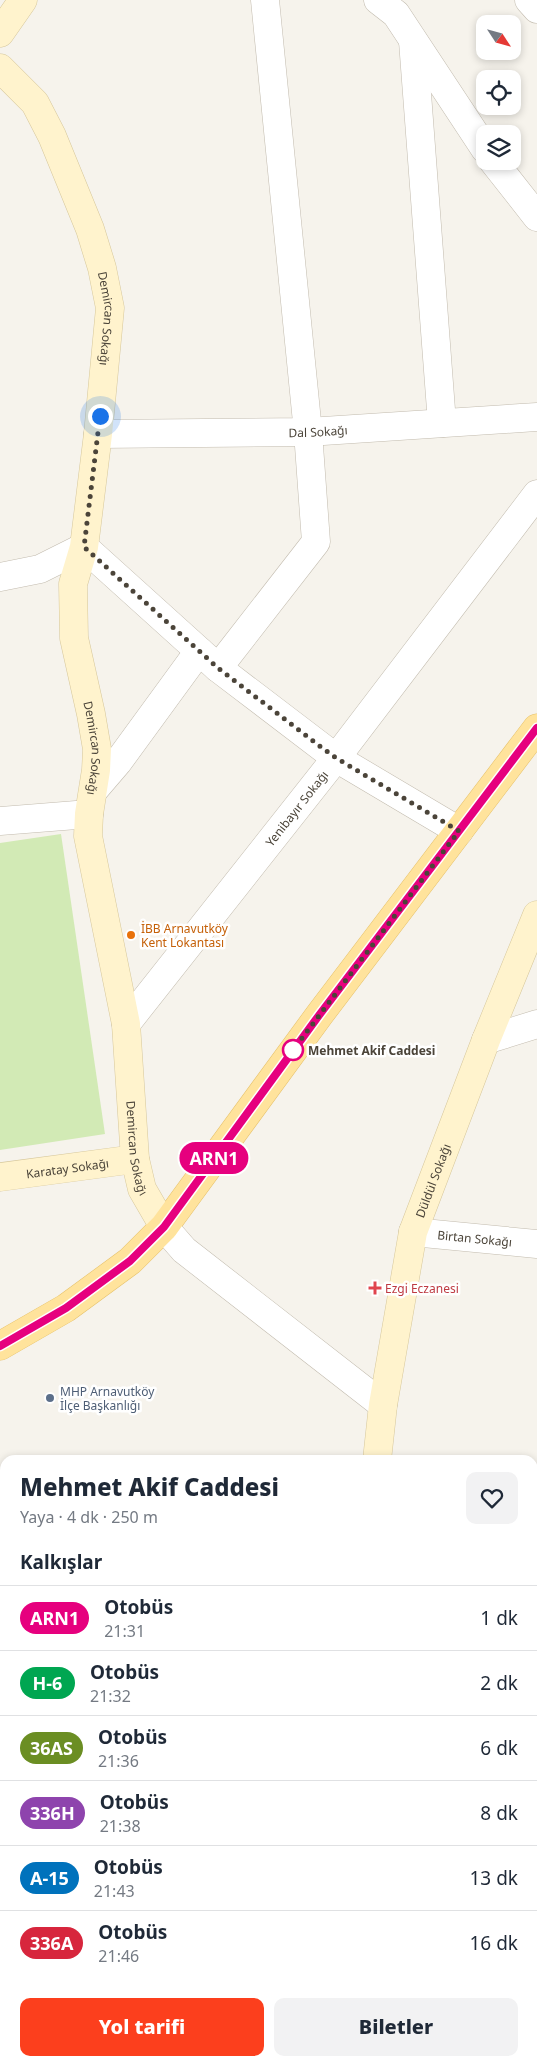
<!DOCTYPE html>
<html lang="tr">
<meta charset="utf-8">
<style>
:root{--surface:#fff;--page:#f2f2f3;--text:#1f2937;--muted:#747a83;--line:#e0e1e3;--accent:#fc3f1d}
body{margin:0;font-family:"Noto Sans",sans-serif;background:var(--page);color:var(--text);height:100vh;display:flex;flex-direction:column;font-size:19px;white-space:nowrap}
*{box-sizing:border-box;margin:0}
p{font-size:16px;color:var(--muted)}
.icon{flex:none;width:28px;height:28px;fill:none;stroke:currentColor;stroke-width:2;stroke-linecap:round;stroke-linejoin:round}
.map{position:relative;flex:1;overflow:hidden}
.sheet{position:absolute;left:0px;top:1455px;width:538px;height:611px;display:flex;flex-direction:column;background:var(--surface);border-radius:15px 15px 0 0;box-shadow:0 2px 8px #0003}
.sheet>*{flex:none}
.badge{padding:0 10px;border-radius:16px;font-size:18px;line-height:32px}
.needle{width:32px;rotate:126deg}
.fabs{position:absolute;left:476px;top:15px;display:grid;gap:10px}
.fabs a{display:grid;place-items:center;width:45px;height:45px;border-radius:10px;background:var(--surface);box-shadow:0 2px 8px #0003;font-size:25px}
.you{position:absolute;width:25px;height:25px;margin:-12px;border:4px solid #fff;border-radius:50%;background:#1a73e8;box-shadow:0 0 0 8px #1a73e833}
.map>.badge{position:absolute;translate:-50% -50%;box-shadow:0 0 0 2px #fff}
h2{padding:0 20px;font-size:19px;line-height:45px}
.round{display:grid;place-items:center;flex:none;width:52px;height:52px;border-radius:10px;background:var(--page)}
.summary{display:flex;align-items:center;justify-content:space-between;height:85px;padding:0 20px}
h1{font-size:24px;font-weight:800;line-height:38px}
.cta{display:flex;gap:10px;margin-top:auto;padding:10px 20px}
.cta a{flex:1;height:58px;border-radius:10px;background:var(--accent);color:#fff;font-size:20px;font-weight:800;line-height:58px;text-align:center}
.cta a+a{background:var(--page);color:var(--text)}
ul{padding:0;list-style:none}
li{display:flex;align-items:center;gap:15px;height:65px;padding:0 20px;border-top:1px solid var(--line)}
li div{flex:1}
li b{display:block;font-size:19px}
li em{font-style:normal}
li .badge{min-width:55px;font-weight:700;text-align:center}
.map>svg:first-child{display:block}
.education{fill:#efe8d6}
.green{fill:#d2eab5}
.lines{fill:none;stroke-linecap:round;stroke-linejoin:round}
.street-casing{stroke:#c2bbae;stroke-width:29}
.secondary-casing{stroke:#d6c79b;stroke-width:29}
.primary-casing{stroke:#e6c16a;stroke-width:29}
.street{stroke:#fff;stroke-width:28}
.secondary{stroke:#fff3cd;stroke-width:28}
.primary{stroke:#ffe39c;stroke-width:28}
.line-casing{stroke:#fff;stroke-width:11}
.line{stroke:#e6007e;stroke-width:8}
.walk{stroke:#4b4439;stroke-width:5;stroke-dasharray:0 9}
.food-dot{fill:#e8710a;stroke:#fff;stroke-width:2}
.stop-dot{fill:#fff;stroke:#e6007e;stroke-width:2.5}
.health-dot{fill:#e0444e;stroke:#fff;stroke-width:2}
.service-dot{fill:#5c6f8a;stroke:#fff;stroke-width:2}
.labels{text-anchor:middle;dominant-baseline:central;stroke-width:5;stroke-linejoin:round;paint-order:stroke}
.street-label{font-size:12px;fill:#4b4439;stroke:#fff}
.food-label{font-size:12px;fill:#c56008;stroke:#fff;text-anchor:start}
.stop-label{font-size:12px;font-weight:bold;fill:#4b4439;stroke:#fff;text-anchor:start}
.health-label{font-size:12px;fill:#be3a42;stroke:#fff;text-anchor:start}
.service-label{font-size:12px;fill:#4e5e75;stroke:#fff;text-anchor:start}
</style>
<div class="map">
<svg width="537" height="2066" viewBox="0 0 537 2066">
<rect width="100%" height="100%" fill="#f6f3ec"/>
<path class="education" d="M5,1805V2006H0V1812Z"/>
<path class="green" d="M61,834L105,1134L0,1150V843Z"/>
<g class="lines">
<defs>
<g id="street">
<path d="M378,0L396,14L485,149"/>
<path d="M529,0L537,9"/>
<path d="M413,41L442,423"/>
<path d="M493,161L537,217"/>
<path id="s1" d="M98,434L308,432L537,417"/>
<path d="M0,577L40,569L84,547L218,668L336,758L459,831"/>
<path d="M218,668L316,542L308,432L265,0"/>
<path d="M94,790L118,762L199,651"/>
<path d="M0,821L89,814"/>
<path id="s2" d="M126,1024L336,758L537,494"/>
<path d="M486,1040L537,1024"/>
<path d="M164,1227L184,1250L383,1405"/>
<path id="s3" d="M413,1232L537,1244"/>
<path d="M532,1515L537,1514"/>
<path d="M0,1609L5,1611"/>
<path d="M532,1851L537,1850"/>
<path d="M532,2028L537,2026"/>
<path d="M0,2063L15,2062L43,2066"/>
<path d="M365,2066L368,2061"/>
</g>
<g id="secondary">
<path d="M0,33L23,0"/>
<path id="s4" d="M0,68L35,103L52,136L90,229L102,268L110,308L98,434L84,547L73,584L74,638L91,714L97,749L96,770L89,814L88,836L126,1024L135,1159L142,1189L164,1227"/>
<path id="s5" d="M0,1177L135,1159"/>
<path id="s6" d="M377,1460L383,1405L413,1232L486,1040L537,915"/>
<path d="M467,2061L472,2066"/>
</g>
<path id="primary" d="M0,1346L66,1308L130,1261L164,1227L320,1014L537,728
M532,1662L537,1661
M0,1741L5,1740"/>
</defs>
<use href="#street" class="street-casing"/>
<use href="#secondary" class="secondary-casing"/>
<use href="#primary" class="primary-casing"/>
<use href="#street" class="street"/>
<use href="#secondary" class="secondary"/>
<use href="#primary" class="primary"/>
</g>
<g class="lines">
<defs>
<path id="line" d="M0,1346L66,1308L130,1261L164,1227L320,1014L537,728"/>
</defs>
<use href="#line" class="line-casing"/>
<use href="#line" class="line"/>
<path class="walk" d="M100,416L84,547L218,668L321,747L336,758L459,831L293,1050"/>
</g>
<circle class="food-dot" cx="131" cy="935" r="5"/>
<circle class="stop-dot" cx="293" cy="1050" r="10"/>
<path class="health-dot" d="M372.5 1280.5h5v5h5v5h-5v5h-5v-5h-5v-5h5z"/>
<circle class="service-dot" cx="50" cy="1398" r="5"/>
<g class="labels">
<g class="street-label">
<text stroke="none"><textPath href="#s4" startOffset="279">Demircan Sokağı</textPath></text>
<text stroke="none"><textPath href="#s1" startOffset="220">Dal Sokağı</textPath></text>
<text stroke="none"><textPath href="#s4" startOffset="714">Demircan Sokağı</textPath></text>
<text stroke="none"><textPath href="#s2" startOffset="275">Yenibayır Sokağı</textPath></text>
<text stroke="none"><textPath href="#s4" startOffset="1119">Demircan Sokağı</textPath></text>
<text stroke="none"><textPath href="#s5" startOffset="68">Karatay Sokağı</textPath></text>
<text stroke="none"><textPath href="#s6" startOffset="286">Düldül Sokağı</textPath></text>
<text stroke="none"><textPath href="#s3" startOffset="62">Birtan Sokağı</textPath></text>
</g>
<g class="food-label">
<text x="141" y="928">İBB Arnavutköy<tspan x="141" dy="14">Kent Lokantası</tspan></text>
</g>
<g class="stop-label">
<text x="308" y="1050">Mehmet Akif Caddesi</text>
</g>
<g class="health-label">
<text x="385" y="1288">Ezgi Eczanesi</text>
</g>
<g class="service-label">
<text x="60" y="1391">MHP Arnavutköy<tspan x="60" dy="14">İlçe Başkanlığı</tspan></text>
</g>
</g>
</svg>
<div class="fabs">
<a><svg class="needle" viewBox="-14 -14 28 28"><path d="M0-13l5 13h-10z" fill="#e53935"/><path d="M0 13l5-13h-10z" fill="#747a83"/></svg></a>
<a><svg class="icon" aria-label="locate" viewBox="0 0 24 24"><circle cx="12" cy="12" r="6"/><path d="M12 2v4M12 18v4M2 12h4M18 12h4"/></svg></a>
<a><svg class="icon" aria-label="layers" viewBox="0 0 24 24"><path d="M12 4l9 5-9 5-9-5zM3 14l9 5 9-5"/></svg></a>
</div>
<div class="you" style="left:100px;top:416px"></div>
<b class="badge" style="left:214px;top:1158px;background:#e6007e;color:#fff">ARN1</b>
<section class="sheet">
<div class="summary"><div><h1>Mehmet Akif Caddesi</h1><p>Yaya · 4 dk · 250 m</p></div><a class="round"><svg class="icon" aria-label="heart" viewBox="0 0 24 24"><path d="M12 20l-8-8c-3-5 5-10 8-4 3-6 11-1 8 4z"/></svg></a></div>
<h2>Kalkışlar</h2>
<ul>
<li><span class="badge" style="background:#e6007e;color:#fff">ARN1</span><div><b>Otobüs</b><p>21:31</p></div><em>1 dk</em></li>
<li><span class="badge" style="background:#00a651;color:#fff">H-6</span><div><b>Otobüs</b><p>21:32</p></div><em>2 dk</em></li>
<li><span class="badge" style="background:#6b8e23;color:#fff">36AS</span><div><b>Otobüs</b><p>21:36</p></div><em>6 dk</em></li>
<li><span class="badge" style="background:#8e44ad;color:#fff">336H</span><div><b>Otobüs</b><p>21:38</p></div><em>8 dk</em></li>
<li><span class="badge" style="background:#0072bc;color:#fff">A-15</span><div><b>Otobüs</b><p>21:43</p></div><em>13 dk</em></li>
<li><span class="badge" style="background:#d7263d;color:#fff">336A</span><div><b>Otobüs</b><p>21:46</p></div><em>16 dk</em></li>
</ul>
<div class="cta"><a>Yol tarifi</a><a>Biletler</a></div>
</section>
</div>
